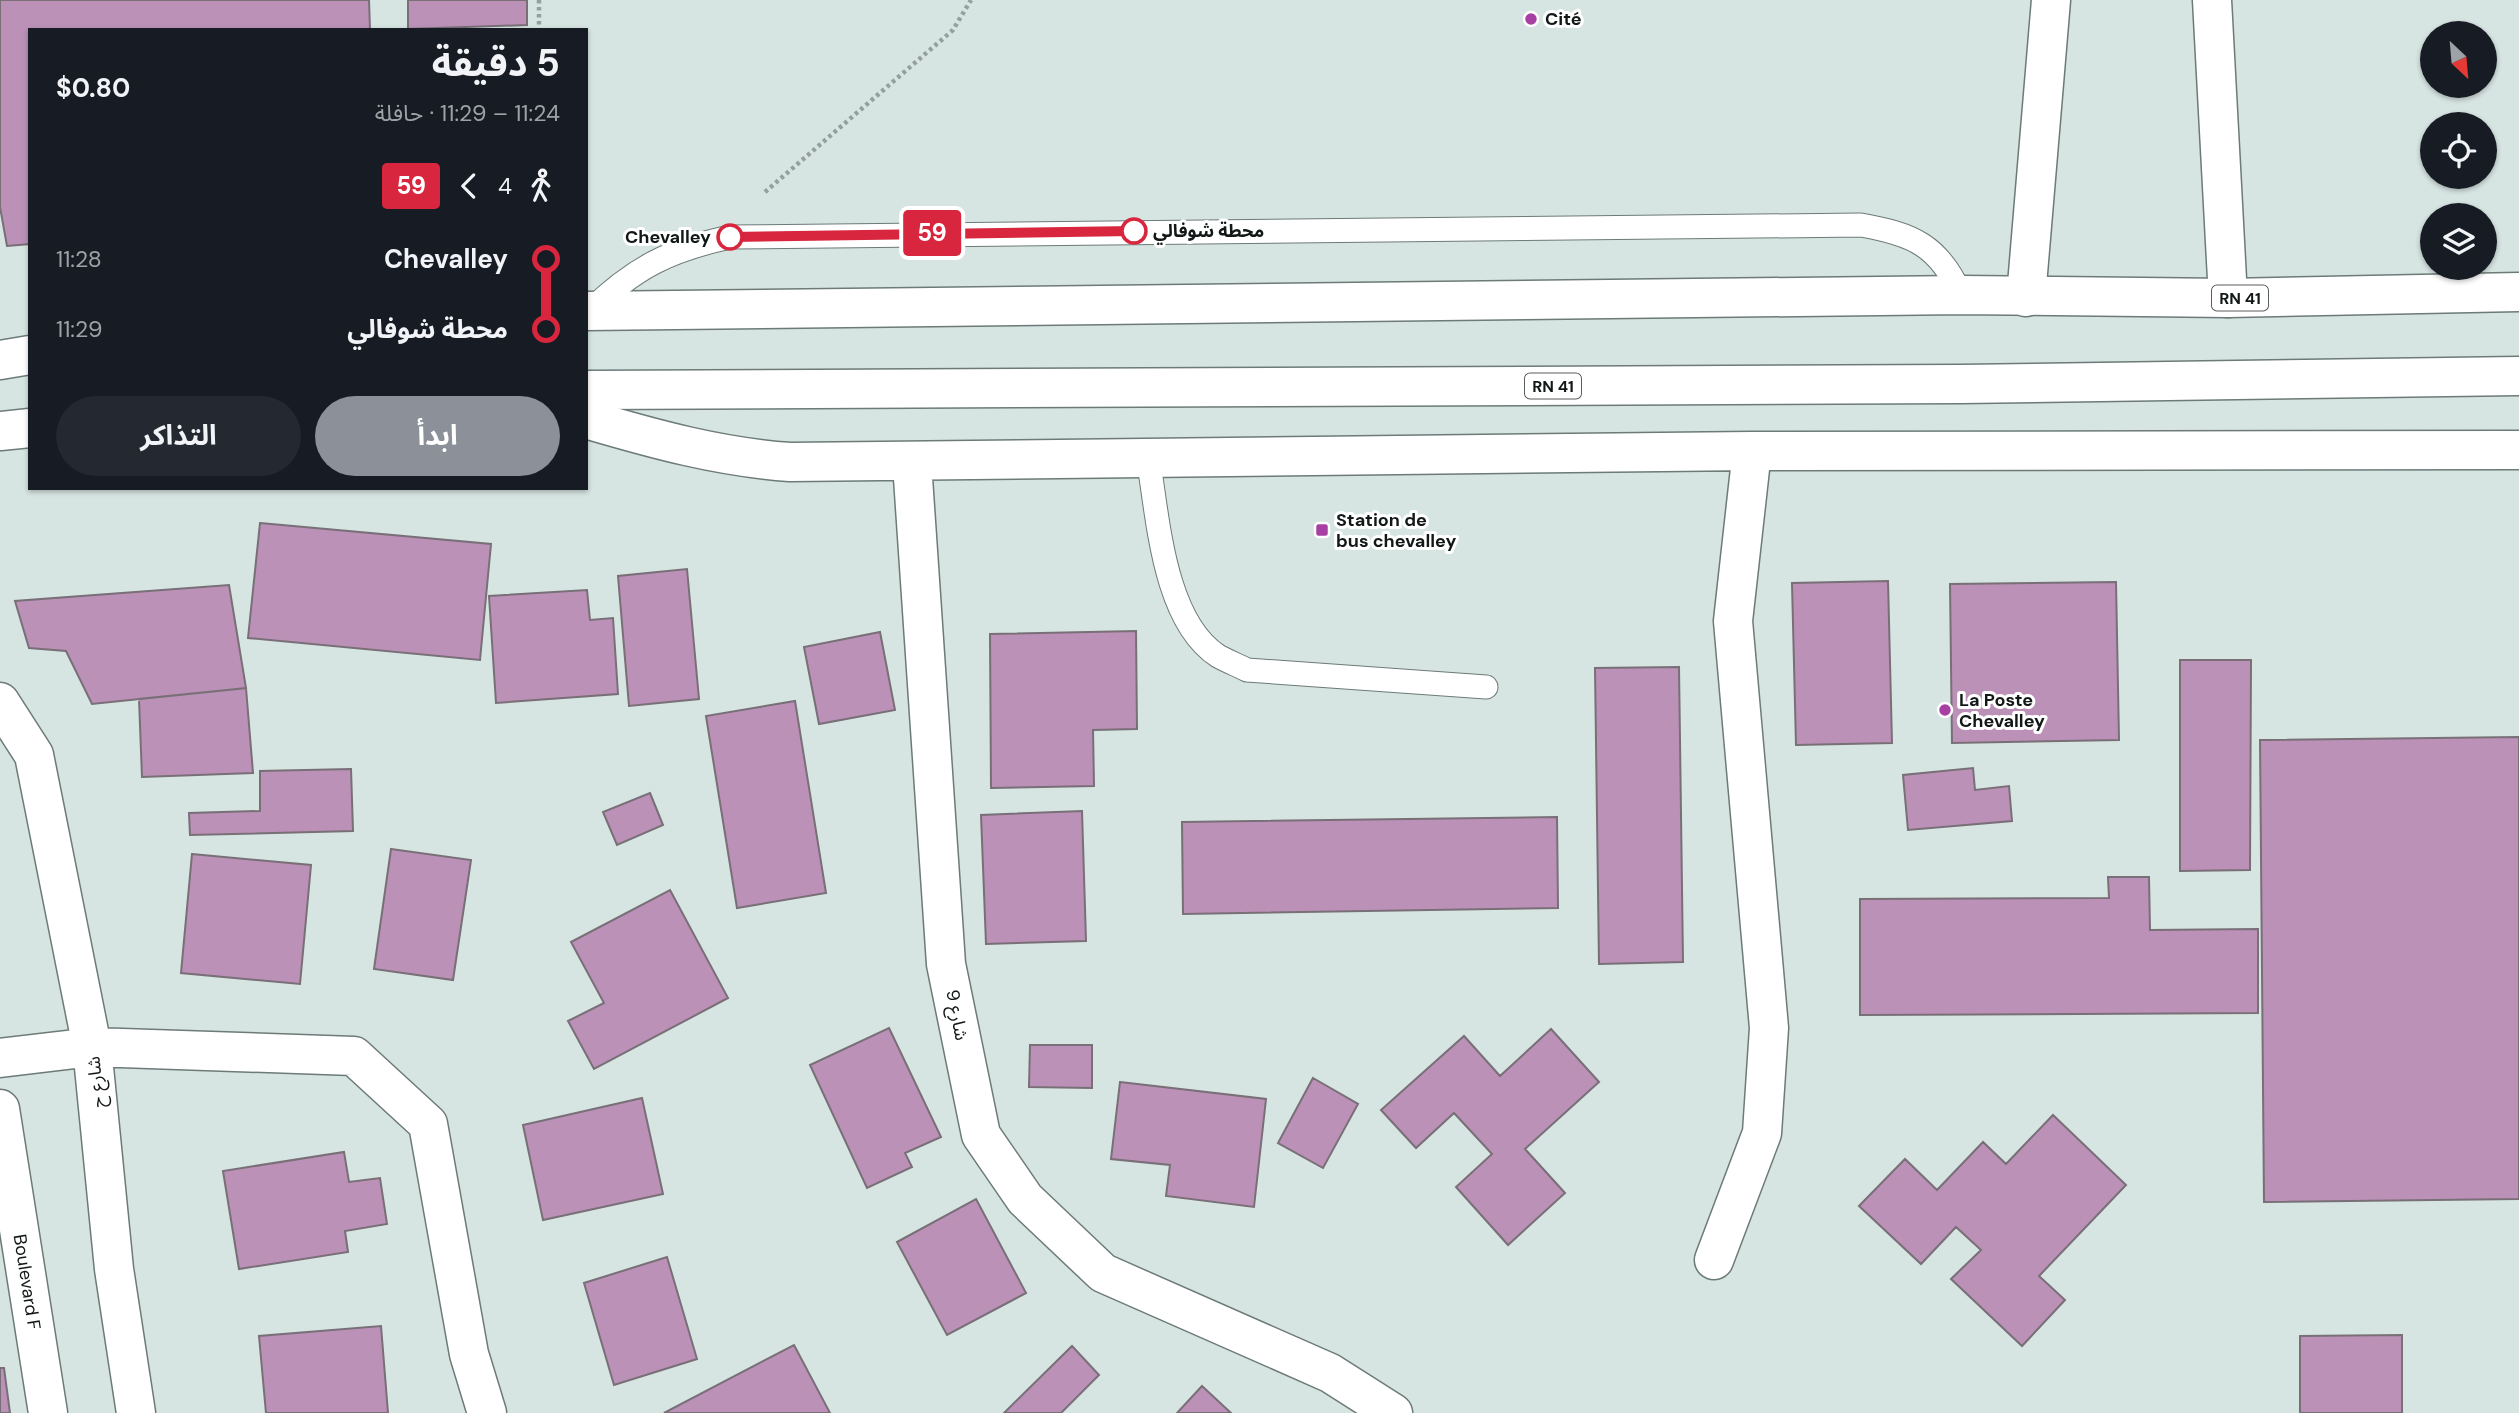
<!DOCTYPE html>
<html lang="ar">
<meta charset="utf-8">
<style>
:root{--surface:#171b24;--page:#242831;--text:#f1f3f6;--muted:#9ea1a6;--accent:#8c9099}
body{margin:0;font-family:"DM Sans","Noto Sans Arabic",sans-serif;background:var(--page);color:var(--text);direction:rtl;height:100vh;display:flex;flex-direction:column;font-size:26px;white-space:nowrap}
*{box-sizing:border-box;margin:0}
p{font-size:23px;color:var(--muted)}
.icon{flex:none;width:38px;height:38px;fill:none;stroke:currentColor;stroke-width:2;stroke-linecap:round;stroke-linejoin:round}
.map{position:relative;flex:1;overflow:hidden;direction:ltr}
.side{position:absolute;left:28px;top:28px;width:560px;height:462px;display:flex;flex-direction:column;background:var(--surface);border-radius:0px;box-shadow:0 2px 5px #0004;direction:rtl}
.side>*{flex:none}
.badge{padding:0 14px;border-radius:5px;font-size:24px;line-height:46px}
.needle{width:46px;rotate:154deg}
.controls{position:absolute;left:2420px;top:21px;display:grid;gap:14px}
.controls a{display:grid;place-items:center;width:77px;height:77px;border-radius:50%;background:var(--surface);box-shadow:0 2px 5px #0004;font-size:35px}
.map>.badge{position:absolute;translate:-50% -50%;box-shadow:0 0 0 4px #fff}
.legs{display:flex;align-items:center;gap:10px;height:77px;padding:0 28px;font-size:23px}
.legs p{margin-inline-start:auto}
.head{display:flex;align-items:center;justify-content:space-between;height:119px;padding:0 28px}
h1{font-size:38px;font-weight:700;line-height:52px}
.action{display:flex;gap:14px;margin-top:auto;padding:14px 28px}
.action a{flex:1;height:80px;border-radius:42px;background:var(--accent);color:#fff;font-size:28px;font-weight:700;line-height:80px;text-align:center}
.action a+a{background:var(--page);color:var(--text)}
ul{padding:0 28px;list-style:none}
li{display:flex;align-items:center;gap:24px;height:70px;font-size:26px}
li i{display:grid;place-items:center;width:10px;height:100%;margin:0 9px;background:currentColor}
li i::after{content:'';width:18px;height:18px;margin:-9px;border:5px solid;border-radius:50%;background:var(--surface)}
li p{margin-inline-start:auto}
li:first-child i{background:linear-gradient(#0000 50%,currentColor 0)}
li:last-child i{background:linear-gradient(currentColor 50%,#0000 0)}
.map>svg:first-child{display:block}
.building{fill:#bc91b8;stroke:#786f77;stroke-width:2}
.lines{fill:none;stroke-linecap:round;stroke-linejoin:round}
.service-casing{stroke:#6c7a78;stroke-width:25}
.minor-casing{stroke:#6c7a78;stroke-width:41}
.trunk-casing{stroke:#6c7a78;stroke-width:41}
.path{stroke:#949f9e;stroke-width:4.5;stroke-dasharray:3.5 3.5;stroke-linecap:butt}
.service{stroke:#fff;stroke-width:23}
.minor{stroke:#fff;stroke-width:38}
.trunk{stroke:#fff;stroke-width:38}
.line-1-casing{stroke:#fff;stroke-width:16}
.line-1{stroke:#d7263d;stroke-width:10}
.poi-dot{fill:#a840a3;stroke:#fff;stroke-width:2.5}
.stop-1-dot{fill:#fff;stroke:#d7263d;stroke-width:3.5}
.labels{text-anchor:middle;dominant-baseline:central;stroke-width:6;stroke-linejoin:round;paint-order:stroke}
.shield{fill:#fff;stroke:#595d5d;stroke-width:2}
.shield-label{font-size:16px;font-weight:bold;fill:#121817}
.poi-label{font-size:18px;font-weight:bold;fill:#121817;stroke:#fff;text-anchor:start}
.stop-label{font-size:18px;font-weight:bold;fill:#121817;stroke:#fff;text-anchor:start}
.street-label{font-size:18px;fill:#121817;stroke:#fff}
</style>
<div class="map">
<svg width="2519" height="1413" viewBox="0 0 2519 1413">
<rect width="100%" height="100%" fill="#d6e4e2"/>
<path class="building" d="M0,0H369L370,30H30V244L7,246L0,207Z
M408,0H527V25L408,29Z
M260,523L491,544L480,660L248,638Z
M687,569L699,699L629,706L618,576Z
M1888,581L1892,743L1796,745L1792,583Z
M2116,582L2119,740L1952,743L1950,584Z
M229,585L246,688L92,704L66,651L29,648L15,601Z
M587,590L590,620L613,618L618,694L496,703L489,596Z
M1136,631L1137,729L1093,730L1094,786L991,788L990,634Z
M880,632L895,710L819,724L804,647Z
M2180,660H2251L2250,870L2180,871Z
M1679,667L1683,962L1599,964L1595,668Z
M246,688L253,773L142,777L139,699Z
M795,701L826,893L737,908L706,716Z
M2519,737V1199L2264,1202L2260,740Z
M1973,768L1975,790L2009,786L2012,821L1908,830L1903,775Z
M351,769L353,831L190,835L189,813L260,811V771Z
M650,793L663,825L617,845L603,812Z
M1082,811L1086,941L986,944L981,815Z
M1557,817L1558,908L1183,914L1182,822Z
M391,849L471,860L453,980L374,969Z
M192,854L311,865L300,984L181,973Z
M2108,877H2149L2150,930L2258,929V1013L1860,1015V899L2109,898Z
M670,890L728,998L594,1069L568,1021L604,1003L571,942Z
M889,1028L941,1137L905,1153L912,1167L867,1188L810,1065Z
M1551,1029L1599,1082L1525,1149L1565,1193L1508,1245L1456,1187L1492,1154L1454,1113L1416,1148L1381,1110L1464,1036L1500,1076Z
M1030,1045H1092V1088L1029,1087Z
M1313,1078L1358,1104L1323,1168L1278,1143Z
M1120,1082L1266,1099L1254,1207L1166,1196L1170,1165L1111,1159Z
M642,1098L663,1194L543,1220L523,1125Z
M2053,1115L2126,1185L2039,1276L2065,1300L2022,1346L1951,1279L1981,1250L1956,1227L1921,1264L1859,1206L1905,1159L1937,1190L1983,1142L2006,1164Z
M344,1152L349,1182L380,1178L387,1224L345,1231L348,1252L239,1269L223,1171Z
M976,1199L1026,1293L947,1335L897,1242Z
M667,1257L697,1359L614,1385L584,1283Z
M381,1326L388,1413H266L259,1336Z
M2402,1335V1413H2300V1336Z
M794,1345L830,1413H664Z
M1072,1346L1099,1375L1061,1413H1004Z
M0,1368H4L10,1413H0Z
M1202,1386L1231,1413H1177Z"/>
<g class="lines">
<defs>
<path id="service" d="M590,311C635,267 670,250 730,237L1861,225C1912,234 1939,245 1961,295
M1148,458C1158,516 1163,620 1218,656C1227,661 1237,665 1247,670L1486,687"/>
<path id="minor" d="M2212,0L2228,298
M2026,297L2051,0
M586,419C654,439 719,457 790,462L1752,451L2519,450
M912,463L946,964L981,1135L1025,1199L1103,1273L1330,1373L1393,1413
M0,702L34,755L92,1047L114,1269L136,1413
M0,1058L92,1047L354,1056L428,1124L469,1354L487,1413
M0,1109L48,1413
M1714,1260L1762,1133L1769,1028L1733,621L1752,451"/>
<path id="trunk" d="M586,311L1961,295L2228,298L2519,292
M0,360L30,355
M586,390L1961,384L2519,376
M0,431L30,428"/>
</defs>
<use href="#service" class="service-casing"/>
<use href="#minor" class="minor-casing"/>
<use href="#trunk" class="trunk-casing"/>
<path class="path" d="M539,0V30
M765,192L953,30L971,0"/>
<use href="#service" class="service"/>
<use href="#minor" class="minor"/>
<use href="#trunk" class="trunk"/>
</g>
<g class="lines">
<defs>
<path id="line-1" d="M730,237L1134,231"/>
</defs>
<use href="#line-1" class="line-1-casing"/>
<use href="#line-1" class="line-1"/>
</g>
<g class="poi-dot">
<circle cx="1531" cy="19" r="7"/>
<rect x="1315" y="523" width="14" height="14" rx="3.5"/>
<circle cx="1945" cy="710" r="7"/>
</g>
<g class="stop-1-dot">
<circle cx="1134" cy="231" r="12"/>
<circle cx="730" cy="237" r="12"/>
</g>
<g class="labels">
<g class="shield">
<rect x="2212" y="285.5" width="56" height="25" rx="5"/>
<rect x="1525" y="373.5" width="56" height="25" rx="5"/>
</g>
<g class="shield-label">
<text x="2240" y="298">RN 41</text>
<text x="1553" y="386">RN 41</text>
</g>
<g class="poi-label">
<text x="1545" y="19">Cité</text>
<text x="1336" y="520">Station de<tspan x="1336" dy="21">bus chevalley</tspan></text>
<text x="1959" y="700">La Poste<tspan x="1959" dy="21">Chevalley</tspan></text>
</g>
<g class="stop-label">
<text x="1153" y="231">محطة شوفالي</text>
<text x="711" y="237" text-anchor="end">Chevalley</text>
</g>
<g class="street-label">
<text transform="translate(957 1015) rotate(79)">شارع 9</text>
<text transform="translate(96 1082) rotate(-96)">شارع ح</text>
<text transform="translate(27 1282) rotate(81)">Boulevard F</text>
</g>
</g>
</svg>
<div class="controls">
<a><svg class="needle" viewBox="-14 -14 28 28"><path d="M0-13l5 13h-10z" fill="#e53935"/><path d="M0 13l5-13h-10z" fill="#9ea1a6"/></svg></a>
<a><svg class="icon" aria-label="locate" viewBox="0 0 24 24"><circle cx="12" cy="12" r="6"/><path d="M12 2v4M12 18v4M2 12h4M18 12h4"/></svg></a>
<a><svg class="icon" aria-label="layers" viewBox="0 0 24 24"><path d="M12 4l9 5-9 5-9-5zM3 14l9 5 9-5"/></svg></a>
</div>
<b class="badge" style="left:932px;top:233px;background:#d7263d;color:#fff">59</b>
<section class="side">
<div class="head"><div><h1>5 دقيقة</h1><p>11:24 – 11:29 · حافلة</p></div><b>$0.80</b></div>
<div class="legs"><svg class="icon" aria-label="walk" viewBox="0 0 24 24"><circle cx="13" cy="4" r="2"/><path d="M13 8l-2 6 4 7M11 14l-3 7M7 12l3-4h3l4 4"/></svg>4<svg class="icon" aria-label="back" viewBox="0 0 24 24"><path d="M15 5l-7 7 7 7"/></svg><b class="badge" style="background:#d7263d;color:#fff">59</b></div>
<ul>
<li><i style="color:#d7263d"></i><b>Chevalley</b><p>11:28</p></li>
<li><i style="color:#d7263d"></i><b>محطة شوفالي</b><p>11:29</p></li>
</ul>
<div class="action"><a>ابدأ</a><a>التذاكر</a></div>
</section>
</div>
